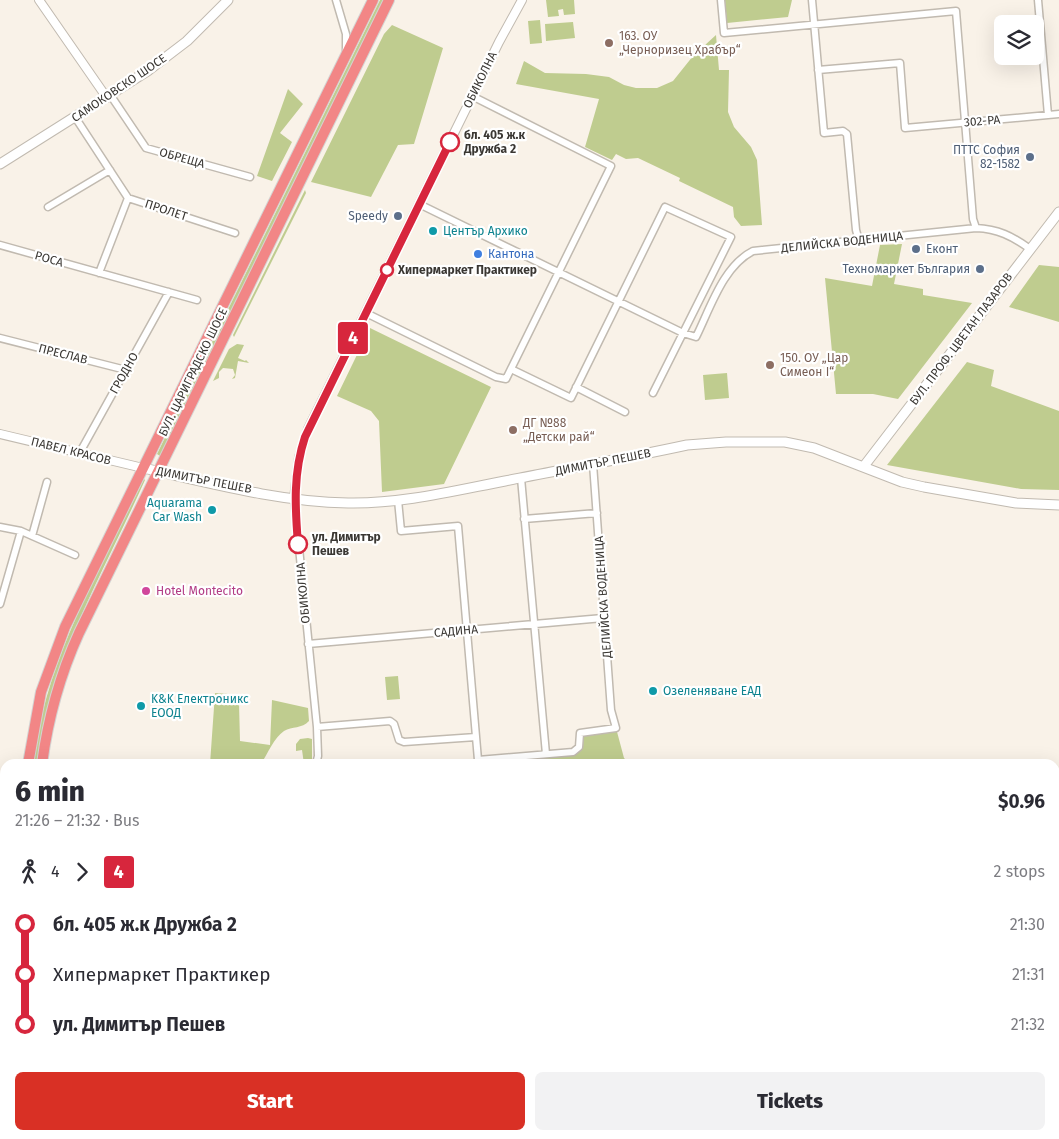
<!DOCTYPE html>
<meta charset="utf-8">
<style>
:root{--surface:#fff;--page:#f2f2f3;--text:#2b2b33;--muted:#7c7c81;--accent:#d93025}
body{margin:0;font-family:"Fira Sans",sans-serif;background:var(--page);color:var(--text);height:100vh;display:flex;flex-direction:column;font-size:19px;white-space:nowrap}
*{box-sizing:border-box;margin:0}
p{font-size:16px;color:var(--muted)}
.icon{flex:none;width:28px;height:28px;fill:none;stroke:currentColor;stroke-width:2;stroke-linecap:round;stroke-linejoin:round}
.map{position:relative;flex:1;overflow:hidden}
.side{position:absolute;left:0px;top:759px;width:1060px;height:381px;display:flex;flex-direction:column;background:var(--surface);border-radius:15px 15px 0 0;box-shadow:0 5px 20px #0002}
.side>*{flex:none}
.badge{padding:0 10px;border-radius:4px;font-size:18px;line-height:32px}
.tools{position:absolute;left:994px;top:15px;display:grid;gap:10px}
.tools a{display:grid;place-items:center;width:50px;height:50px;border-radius:8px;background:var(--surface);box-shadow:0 5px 20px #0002;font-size:25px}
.map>.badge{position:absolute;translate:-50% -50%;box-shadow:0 0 0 2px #fff}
.legs{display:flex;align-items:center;gap:8px;height:55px;padding:0 15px;font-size:16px}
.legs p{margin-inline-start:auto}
.headline{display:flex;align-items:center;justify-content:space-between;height:85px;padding:0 15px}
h1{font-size:28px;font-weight:800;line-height:38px}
.button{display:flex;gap:10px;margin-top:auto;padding:10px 15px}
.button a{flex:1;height:58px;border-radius:8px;background:var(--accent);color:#fff;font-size:20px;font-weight:800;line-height:58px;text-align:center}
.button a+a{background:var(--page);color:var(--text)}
ul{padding:0 15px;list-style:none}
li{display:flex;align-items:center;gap:18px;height:50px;font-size:19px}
li i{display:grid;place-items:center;width:8px;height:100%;margin:0 6px;background:currentColor}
li i::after{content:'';width:12px;height:12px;margin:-6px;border:4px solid;border-radius:50%;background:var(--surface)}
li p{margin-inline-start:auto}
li:first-child i{background:linear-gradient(#0000 50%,currentColor 0)}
li:last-child i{background:linear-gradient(currentColor 50%,#0000 0)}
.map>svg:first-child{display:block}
.green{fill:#bfcc8f}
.forest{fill:url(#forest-crowns)}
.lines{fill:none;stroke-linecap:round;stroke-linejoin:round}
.river{stroke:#65a4c6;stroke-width:10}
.minor-casing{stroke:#c1bab0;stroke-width:9}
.tertiary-casing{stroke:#c1bab0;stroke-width:10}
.secondary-casing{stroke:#c1bab0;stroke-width:11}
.trunk-casing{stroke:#d4d3d2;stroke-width:12}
.minor{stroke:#fff;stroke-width:6}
.tertiary{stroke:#fff;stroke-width:8}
.secondary{stroke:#fff;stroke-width:9}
.trunk{stroke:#f28686;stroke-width:10}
.line-1-casing{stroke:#fff;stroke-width:11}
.line-1{stroke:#d7263d;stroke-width:8}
.education-dot{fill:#8d6e63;stroke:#fff;stroke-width:2}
.stop-1-dot{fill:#fff;stroke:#d7263d;stroke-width:2.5}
.service-dot{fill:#5c6f8a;stroke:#fff;stroke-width:2}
.culture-dot{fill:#0f9aa8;stroke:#fff;stroke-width:2}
.shop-dot{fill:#3f7fe0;stroke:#fff;stroke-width:2}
.hotel-dot{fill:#d1479c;stroke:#fff;stroke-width:2}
.labels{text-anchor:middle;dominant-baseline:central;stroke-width:4.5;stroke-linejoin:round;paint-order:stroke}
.education-label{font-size:12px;fill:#785e54;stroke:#fff;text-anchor:start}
.street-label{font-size:12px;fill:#3a3733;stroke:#fff}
.stop-label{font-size:12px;font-weight:bold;fill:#3a3733;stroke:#fff;text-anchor:start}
.service-label{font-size:12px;fill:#4e5e75;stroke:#fff;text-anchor:end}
.culture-label{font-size:12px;fill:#0d838f;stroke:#fff;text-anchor:start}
.shop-label{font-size:12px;fill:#366cbe;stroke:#fff;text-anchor:start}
.hotel-label{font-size:12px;fill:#b23c85;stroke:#fff;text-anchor:start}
</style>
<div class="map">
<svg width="1059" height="1139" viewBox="0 0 1059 1139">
<defs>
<pattern id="forest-crowns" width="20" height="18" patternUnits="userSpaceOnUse" patternTransform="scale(1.25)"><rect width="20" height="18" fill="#aab77b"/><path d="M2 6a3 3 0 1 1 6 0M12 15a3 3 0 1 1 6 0" fill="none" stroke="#8b9665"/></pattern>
</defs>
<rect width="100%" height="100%" fill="#f9f2e8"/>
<path class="green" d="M380,0H384L160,456L157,454Z
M546,0H574L575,14L564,15L563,9L558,10L559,16L548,17Z
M725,0H792L788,17L727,23Z
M540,20L542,43L530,44L528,21Z
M573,22L575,38L546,41L545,24Z
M392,25L443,48L414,144L398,145L371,197L311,182L384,34Z
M716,35L719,70H729L728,112L734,127L751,147L757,160L762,225L741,226L734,217L733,207L679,181L680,178L638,158L626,159L616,154L612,160L585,147L599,99L516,84L524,61L545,73L586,74L609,77L624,85L636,88H657L673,81L693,56Z
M288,89L303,104L280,133L292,142L272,181L257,176Z
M305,190L306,193L234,337L233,335Z
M902,244L894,284L923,289V295L972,303L898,399L873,394H836L825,278L872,286L880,245Z
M1039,265L1059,267V322L1009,307Z
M370,328L491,387L444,484L382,492L379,421L371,411L337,396Z
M237,344L244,345L238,358L245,361L246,360L249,363L238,361L235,378L232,379L235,375L233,369L223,368L219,372V378L213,381L229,349Z
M967,362L994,370L991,386L1059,411V490L1021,489L887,465Z
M727,373L729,398L705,400L703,375Z
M144,479L145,480C104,572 49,662 38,764H33C45,661 99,571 144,479Z
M398,676L400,699L387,700L385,677Z
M215,693L242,695L239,703L240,741L270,745L272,700L308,708L309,721C302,729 292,726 284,731C274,738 268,753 261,764H210Z
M616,728L624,758L630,764H479L478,760L573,752L579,747L578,736Z
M308,738L312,739V764H304L302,750L296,751V744L300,739Z
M1055,1084H1059V1139H1005L1012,1135H1055Z"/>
<path class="forest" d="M1059,1008V1084H1055V1009Z
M458,1135H728L723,1139H462Z
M930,1135H1012L1005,1139H926Z"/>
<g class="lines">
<path class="river" d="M1055,1035L1059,1037"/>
<defs>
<path id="minor" d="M336,0L346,34V50
M721,0L724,33L956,11L973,219L976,228
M812,0L824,133L843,131L847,134L856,230L859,241
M1038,0L1048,115
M818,70L900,63L905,128L1059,114
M111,96L146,148L250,177
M75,117L128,198L235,233
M419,204L683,333L696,337C710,309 723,266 753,251L976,228C998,229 1012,236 1030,249
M48,207L110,170
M0,245L197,300
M99,273L128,198
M366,313L496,377L506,379L611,166L472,96
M0,338L126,370
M511,369L571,398L665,207L731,237L653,393
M576,387L625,412
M79,454L169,292
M521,478L546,754
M294,498L317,727L318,756L316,764
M398,500L401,531L458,526L478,760L573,752L579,747L580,733L616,728L611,710L593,464
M524,519L597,513
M0,527L21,531L75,555
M32,536L47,482
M0,604L21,531
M308,644L603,618
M317,727L390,721L394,724L399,740L404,742L476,737
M0,980L5,981
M433,1135L444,1139"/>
<path id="tertiary" d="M39,0L107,98
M0,434L143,468
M294,498L299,457L308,429L499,42L522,0"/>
<path id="secondary" d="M0,164L149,70L187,41L228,0
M864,466L1059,212
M143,468C210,483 280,502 348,503C401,504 453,491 505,481C566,469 627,458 687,445L726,442H785L814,448L902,482L924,487L1016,503L1059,505"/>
<path id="trunk" d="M28,764L41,692L65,627L373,0
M42,764C48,718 60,675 79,633L389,0
M0,1003L5,999
M0,1013L5,1018
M4,1139L5,1124
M19,1139V1135"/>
</defs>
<use href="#minor" class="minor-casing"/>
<use href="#tertiary" class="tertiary-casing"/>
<use href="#secondary" class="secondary-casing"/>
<use href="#trunk" class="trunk-casing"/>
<use href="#minor" class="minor"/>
<use href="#tertiary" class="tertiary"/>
<use href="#secondary" class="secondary"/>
<use href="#trunk" class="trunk"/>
</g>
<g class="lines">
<defs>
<path id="line-1" d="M298,544C295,507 293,473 305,437L450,142"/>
</defs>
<use href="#line-1" class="line-1-casing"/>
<use href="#line-1" class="line-1"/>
</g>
<g class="education-dot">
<circle cx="609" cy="43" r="5"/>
<circle cx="770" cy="365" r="5"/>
<circle cx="513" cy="430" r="5"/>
</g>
<g class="stop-1-dot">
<circle cx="450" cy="142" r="9"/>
<circle cx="387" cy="270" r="6"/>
<circle cx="298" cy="544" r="9"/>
</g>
<g class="service-dot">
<circle cx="1030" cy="157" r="5"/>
<circle cx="398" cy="216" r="5"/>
<circle cx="916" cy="249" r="5"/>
<circle cx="980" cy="269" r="5"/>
</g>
<g class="culture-dot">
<circle cx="433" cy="231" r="5"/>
<circle cx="212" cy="510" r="5"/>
<circle cx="653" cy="691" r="5"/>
<circle cx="141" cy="706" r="5"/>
</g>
<circle class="shop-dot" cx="478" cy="254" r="5"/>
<circle class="hotel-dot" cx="146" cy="591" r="5"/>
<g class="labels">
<g class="education-label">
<text x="619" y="36">163. ОУ<tspan x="619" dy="14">„Черноризец Храбър“</tspan></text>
<text x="780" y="358">150. ОУ „Цар<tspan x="780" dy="14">Симеон I“</tspan></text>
<text x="523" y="423">ДГ №88<tspan x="523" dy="14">„Детски рай“</tspan></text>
</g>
<g class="street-label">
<text transform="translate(480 80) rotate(-64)">ОБИКОЛНА</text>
<text transform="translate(119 88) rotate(-34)">САМОКОВСКО ШОСЕ</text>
<text transform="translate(982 121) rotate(-5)">302-РА</text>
<text transform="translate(182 158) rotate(16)">ОБРЕЩА</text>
<text transform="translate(166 210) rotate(18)">ПРОЛЕТ</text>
<text transform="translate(842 242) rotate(-6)">ДЕЛИЙСКА ВОДЕНИЦА</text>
<text transform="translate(49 259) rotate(16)">РОСА</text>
<text transform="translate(961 339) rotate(-53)">БУЛ. ПРОФ. ЦВЕТАН ЛАЗАРОВ</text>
<text transform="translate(63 354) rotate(14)">ПРЕСЛАВ</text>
<text transform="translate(193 372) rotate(-64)">БУЛ. ЦАРИГРАДСКО ШОСЕ</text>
<text transform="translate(124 373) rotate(-61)">ГРОДНО</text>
<text transform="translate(71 451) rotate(14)">ПАВЕЛ КРАСОВ</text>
<text transform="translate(603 462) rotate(-11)">ДИМИТЪР ПЕШЕВ</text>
<text transform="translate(204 480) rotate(11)">ДИМИТЪР ПЕШЕВ</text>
<text transform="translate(303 593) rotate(-95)">ОБИКОЛНА</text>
<text transform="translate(603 597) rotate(-94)">ДЕЛИЙСКА ВОДЕНИЦА</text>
<text transform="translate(456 631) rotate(-5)">САДИНА</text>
</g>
<g class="stop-label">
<text x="464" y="135">бл. 405 ж.к<tspan x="464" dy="14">Дружба 2</tspan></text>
<text x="398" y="270">Хипермаркет Практикер</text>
<text x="312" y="537">ул. Димитър<tspan x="312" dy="14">Пешев</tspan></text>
</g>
<g class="service-label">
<text x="1020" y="150">ПТТС София<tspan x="1020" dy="14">82-1582</tspan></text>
<text x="388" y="216">Speedy</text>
<text x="926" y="249" text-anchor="start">Еконт</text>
<text x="970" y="269">Техномаркет България</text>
</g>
<g class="culture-label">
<text x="443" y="231">Център Архико</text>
<text x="202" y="503" text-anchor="end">Aquarama<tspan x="202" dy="14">Car Wash</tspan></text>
<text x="663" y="691">Озеленяване ЕАД</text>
<text x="151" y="699">K&amp;K Електроникс<tspan x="151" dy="14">ЕООД</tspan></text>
</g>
<g class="shop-label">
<text x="488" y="254">Кантона</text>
</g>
<g class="hotel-label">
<text x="156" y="591">Hotel Montecito</text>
</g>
</g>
</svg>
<div class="tools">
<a><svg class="icon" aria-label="layers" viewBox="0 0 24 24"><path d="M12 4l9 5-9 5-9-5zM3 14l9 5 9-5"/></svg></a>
</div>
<b class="badge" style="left:353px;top:338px;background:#d7263d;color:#fff">4</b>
<section class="side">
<div class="headline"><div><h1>6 min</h1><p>21:26 – 21:32 · Bus</p></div><b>$0.96</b></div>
<div class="legs"><svg class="icon" aria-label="walk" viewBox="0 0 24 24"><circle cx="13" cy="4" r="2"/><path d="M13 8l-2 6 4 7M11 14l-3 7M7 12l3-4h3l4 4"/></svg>4<svg class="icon" aria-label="forward" viewBox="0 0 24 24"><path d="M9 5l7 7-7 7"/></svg><b class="badge" style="background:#d7263d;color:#fff">4</b><p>2 stops</p></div>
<ul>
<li><i style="color:#d7263d"></i><b>бл. 405 ж.к Дружба 2</b><p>21:30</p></li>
<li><i style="color:#d7263d"></i><span>Хипермаркет Практикер</span><p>21:31</p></li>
<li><i style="color:#d7263d"></i><b>ул. Димитър Пешев</b><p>21:32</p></li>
</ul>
<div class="button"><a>Start</a><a>Tickets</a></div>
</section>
</div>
